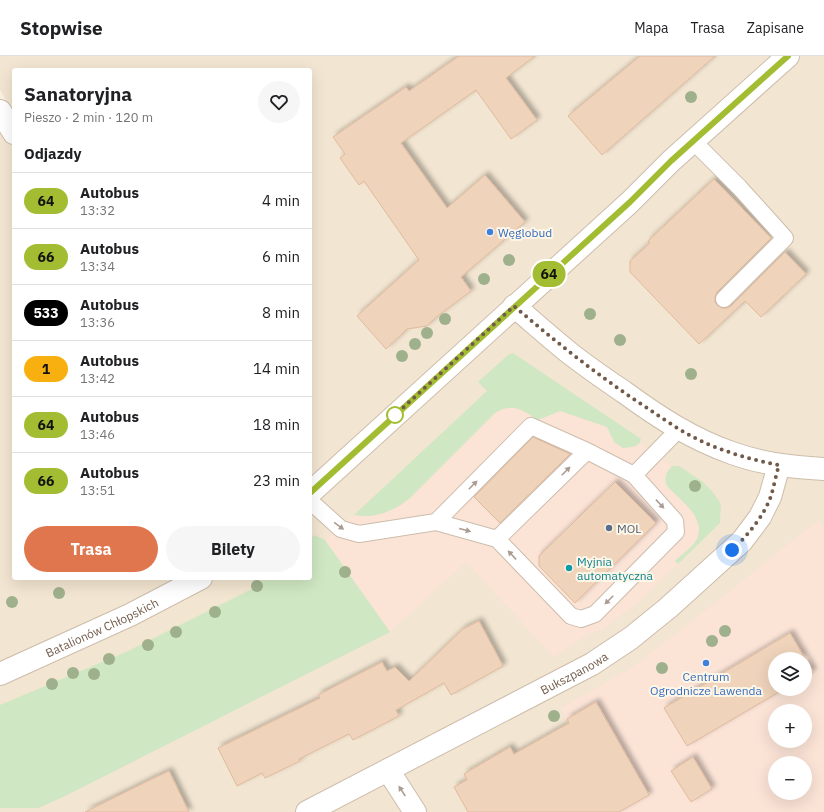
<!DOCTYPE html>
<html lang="pl">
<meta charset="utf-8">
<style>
:root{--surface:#fff;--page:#f6f6f6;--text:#202124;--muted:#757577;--line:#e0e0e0;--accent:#df764d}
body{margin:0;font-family:"IBM Plex Sans",sans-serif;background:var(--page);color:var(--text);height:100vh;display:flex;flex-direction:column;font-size:15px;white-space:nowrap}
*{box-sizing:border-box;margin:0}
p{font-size:13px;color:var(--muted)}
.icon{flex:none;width:22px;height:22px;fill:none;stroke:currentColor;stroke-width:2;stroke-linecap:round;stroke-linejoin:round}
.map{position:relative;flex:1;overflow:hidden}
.drawer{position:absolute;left:12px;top:12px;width:300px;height:512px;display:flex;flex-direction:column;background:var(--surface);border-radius:4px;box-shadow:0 4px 16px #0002}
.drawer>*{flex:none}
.badge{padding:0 8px;border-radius:13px;font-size:14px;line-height:26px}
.fabs{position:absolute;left:768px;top:596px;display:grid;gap:8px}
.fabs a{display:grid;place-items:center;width:44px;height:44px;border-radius:50%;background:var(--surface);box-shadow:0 4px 16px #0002;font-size:20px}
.you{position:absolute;width:20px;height:20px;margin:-10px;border:3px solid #fff;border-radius:50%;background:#1a73e8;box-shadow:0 0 0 6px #1a73e833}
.map>.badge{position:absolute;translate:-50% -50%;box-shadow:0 0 0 2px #fff}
h2{padding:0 12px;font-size:15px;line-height:36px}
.round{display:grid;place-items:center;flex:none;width:42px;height:42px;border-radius:21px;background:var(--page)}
.headline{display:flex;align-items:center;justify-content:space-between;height:68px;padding:0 12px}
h1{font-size:19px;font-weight:700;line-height:30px}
.primary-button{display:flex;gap:8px;margin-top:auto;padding:8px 12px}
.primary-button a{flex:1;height:46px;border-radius:24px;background:var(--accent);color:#fff;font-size:16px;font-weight:700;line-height:46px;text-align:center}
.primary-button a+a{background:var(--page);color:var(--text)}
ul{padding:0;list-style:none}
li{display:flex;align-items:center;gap:12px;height:56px;padding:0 12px;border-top:1px solid var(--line)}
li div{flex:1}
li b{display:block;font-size:15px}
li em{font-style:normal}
li .badge{min-width:44px;font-weight:700;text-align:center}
header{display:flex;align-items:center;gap:24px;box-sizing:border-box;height:56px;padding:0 20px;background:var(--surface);border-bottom:1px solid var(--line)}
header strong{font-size:19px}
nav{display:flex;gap:22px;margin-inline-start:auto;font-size:14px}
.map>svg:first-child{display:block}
.residential{fill:#f2e5d1;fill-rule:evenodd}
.commercial{fill:#fbe3d6;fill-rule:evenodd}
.green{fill:#cfe7c2}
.building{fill:#efd3bb;stroke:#e0ba9d;filter:url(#shadow)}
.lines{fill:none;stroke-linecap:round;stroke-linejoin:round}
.service-casing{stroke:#cdbdac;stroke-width:18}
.minor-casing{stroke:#cdbdac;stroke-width:24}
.tertiary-casing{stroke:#cdbdac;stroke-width:24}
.service{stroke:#fff;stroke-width:16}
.minor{stroke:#fff;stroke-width:22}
.tertiary{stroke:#fff;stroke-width:22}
.tree{fill:#9fb18c}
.oneway{fill:#aa9c92}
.line-casing{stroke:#fff;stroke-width:9}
.line{stroke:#a2bd31;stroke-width:6}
.walk{stroke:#715a4a;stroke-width:4;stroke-dasharray:0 7.2}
.shop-dot{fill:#3f7fe0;stroke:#fef7e8;stroke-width:1.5}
.stop-dot{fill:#fff;stroke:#a2bd31;stroke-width:2}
.service-dot{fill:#5c6f8a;stroke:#fef7e8;stroke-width:1.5}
.culture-dot{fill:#0f9aa8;stroke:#fef7e8;stroke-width:1.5}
.labels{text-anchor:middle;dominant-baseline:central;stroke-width:4;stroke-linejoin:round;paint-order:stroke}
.shop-label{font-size:12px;fill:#366cbe;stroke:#fef7e8;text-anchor:start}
.service-label{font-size:12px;fill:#4e5e75;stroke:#fef7e8;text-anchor:start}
.culture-label{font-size:12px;fill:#0d838f;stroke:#fef7e8;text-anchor:start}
.street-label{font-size:12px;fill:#715a4a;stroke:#fef7e8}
</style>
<header>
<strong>Stopwise</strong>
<nav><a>Mapa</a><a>Trasa</a><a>Zapisane</a></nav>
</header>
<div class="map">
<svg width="824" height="756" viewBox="0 0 824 756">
<defs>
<filter id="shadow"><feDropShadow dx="3.5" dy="-3.5" stdDeviation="2" flood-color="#0004"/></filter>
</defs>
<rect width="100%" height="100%" fill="#fbf3e2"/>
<path class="residential" d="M0,0H824V756H0V55L9,50L0,34ZM14,14H310V522H14ZM775,603H805V633H775ZM775,655H805V685H775ZM775,707H805V737H775Z"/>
<path class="commercial" d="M513,297L641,383L640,387L672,410H679L703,426L712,435L721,448L720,467L641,544L601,574L590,577L554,601L466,506L390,576L325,484L354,459L487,335L478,326L508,299Z
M819,464L824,473V756H618L597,717L561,652L631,612L737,530L749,519ZM775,603H805V633H775ZM775,655H805V685H775ZM775,707H805V737H775Z"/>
<path class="green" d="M513,297L641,383C639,392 631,391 623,392L614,386L607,371L560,355L538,364C523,354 512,346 495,357L410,442C394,455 375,463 354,459L487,335L478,326L508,299Z
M672,410H679L703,426L712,435L721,448L720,467L678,508L675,505C682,498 693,491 697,483C705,464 687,450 675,438C672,435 667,431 666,427C664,420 668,414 672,410Z
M314,479L325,484L390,576L63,741L38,752H0V649L126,596L252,533L266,522H310V483Z"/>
<path class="building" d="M459,0H535L506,22L537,64L511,83L476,34L401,87L447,152L485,119L525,166L461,221L471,235L435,262L427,270L407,273L386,293L357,260L419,204L364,125L359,129L340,102L345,98L333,81L406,31L409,35Z
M640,0H715L602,99L568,60Z
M714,123L771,182L717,236L715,241V246L717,249L722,252H727L731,250L785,196L806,218L761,261L745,245L699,288L630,216V205L650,187L648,185Z
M533,381L570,398L500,467L474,441Z
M615,426L656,467L575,547L539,510V500Z
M479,565L503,610L451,639L444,627L396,654L399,660L353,684L349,678L299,703L300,705L265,722L262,717L237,730L218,692L320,642L318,639L382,606L387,615L395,611L409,625L463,573Z
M790,577L813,616L805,621V603H775V633H784L687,690L664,652Z
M596,646L649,739L619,756H468L454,731L467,724L464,718L510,691L514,698L569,667L567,663Z
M693,701L712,733L691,746L671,715Z
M169,715L189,756H85L152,723Z"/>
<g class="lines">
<defs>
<path id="service" d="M693,85L739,131L785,182L724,243
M310,445L341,473L359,478L436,466L497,483L587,395L634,419L679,373
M436,466L531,370L587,395
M497,483L571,560L581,563L595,558L676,476L675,465L634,419"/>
<g id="minor">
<path d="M0,55L14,77"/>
<path d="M514,250C533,266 552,283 572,299C589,312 606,324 624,336C658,361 692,383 732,397C762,408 792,411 824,413"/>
<path d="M388,714L415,756"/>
<path id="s1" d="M307,756L592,608L631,582L668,552L742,485L760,461L770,441L779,409"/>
</g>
<g id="tertiary">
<path d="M310,437L630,146L671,105L788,0"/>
<path id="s2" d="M0,618L130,559L201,522"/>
</g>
</defs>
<use href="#service" class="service-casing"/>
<use href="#minor" class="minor-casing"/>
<use href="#tertiary" class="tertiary-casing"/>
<use href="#service" class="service"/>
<use href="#minor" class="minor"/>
<use href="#tertiary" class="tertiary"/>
</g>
<g class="tree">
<circle cx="691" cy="41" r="6"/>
<circle cx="509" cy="204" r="6"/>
<circle cx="484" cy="223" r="6"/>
<circle cx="590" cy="258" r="6"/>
<circle cx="445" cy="263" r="6"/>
<circle cx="427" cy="277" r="6"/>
<circle cx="620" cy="284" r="6"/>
<circle cx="415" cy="288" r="6"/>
<circle cx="402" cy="300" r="6"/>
<circle cx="691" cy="318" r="6"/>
<circle cx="695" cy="430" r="6"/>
<circle cx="345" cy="516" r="6"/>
<circle cx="257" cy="530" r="6"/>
<circle cx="59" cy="537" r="6"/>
<circle cx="12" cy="546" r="6"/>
<circle cx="215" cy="556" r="6"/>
<circle cx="725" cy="575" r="6"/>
<circle cx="176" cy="576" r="6"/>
<circle cx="712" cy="585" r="6"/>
<circle cx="148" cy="589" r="6"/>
<circle cx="109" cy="603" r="6"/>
<circle cx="662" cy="612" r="6"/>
<circle cx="73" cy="617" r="6"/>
<circle cx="94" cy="618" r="6"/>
<circle cx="52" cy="628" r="6"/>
<circle cx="554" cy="660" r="6"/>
</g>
<defs><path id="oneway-solid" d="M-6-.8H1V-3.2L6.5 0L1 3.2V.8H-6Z"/></defs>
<g class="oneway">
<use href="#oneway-solid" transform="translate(566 415) rotate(-45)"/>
<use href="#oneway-solid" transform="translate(473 429) rotate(-45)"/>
<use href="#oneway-solid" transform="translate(660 448) rotate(47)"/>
<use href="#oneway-solid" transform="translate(339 470) rotate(36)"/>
<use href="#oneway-solid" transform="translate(465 474) rotate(15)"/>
<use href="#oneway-solid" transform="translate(512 499) rotate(-133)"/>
<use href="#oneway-solid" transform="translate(609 544) rotate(135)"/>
<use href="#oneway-solid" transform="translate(402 735) rotate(-123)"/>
</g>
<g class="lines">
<defs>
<path id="line" d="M310,437L630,146L671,105L788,0"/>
</defs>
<use href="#line" class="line-casing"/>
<use href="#line" class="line"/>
<path class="walk" d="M395,359L394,360L514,250C556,286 597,319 644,350C662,362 680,375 701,385C725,396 752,404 779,409C776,419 774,430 771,440C764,460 748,479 732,494"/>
</g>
<g class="shop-dot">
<circle cx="490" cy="176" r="4"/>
<circle cx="706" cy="607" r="4"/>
</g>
<circle class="stop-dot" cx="395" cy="359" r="8"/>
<circle class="service-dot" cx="609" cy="472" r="4"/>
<circle class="culture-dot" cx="569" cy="512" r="4"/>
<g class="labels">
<g class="shop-label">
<text x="498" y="176">Węglobud</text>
<text x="706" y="620" text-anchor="middle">Centrum<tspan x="706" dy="14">Ogrodnicze Lawenda</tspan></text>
</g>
<g class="service-label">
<text x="617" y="472">MOL</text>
</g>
<g class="culture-label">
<text x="577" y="505">Myjnia<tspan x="577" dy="14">automatyczna</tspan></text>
</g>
<g class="street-label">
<text stroke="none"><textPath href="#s2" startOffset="112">Batalionów Chłopskich</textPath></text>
<text stroke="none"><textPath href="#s1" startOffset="301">Bukszpanowa</textPath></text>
</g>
</g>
</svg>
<div class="fabs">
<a><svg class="icon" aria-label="layers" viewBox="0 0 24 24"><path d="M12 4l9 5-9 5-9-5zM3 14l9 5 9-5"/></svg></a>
<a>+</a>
<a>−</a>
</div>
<div class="you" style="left:732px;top:494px"></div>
<b class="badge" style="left:549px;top:218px;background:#a2bd31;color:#111">64</b>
<section class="drawer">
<div class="headline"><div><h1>Sanatoryjna</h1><p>Pieszo · 2 min · 120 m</p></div><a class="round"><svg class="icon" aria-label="heart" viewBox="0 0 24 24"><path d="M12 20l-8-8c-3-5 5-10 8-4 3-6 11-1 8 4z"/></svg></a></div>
<h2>Odjazdy</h2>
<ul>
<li><span class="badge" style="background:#a2bd31;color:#111">64</span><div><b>Autobus</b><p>13:32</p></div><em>4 min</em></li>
<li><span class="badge" style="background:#a2bd31;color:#111">66</span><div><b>Autobus</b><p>13:34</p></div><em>6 min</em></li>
<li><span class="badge" style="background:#000;color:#fff">533</span><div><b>Autobus</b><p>13:36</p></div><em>8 min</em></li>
<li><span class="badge" style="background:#f8b010;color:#111">1</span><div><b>Autobus</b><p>13:42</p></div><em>14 min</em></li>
<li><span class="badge" style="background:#a2bd31;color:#111">64</span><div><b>Autobus</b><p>13:46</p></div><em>18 min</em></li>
<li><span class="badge" style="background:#a2bd31;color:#111">66</span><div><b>Autobus</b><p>13:51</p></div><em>23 min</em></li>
</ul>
<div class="primary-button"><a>Trasa</a><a>Bilety</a></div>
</section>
</div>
